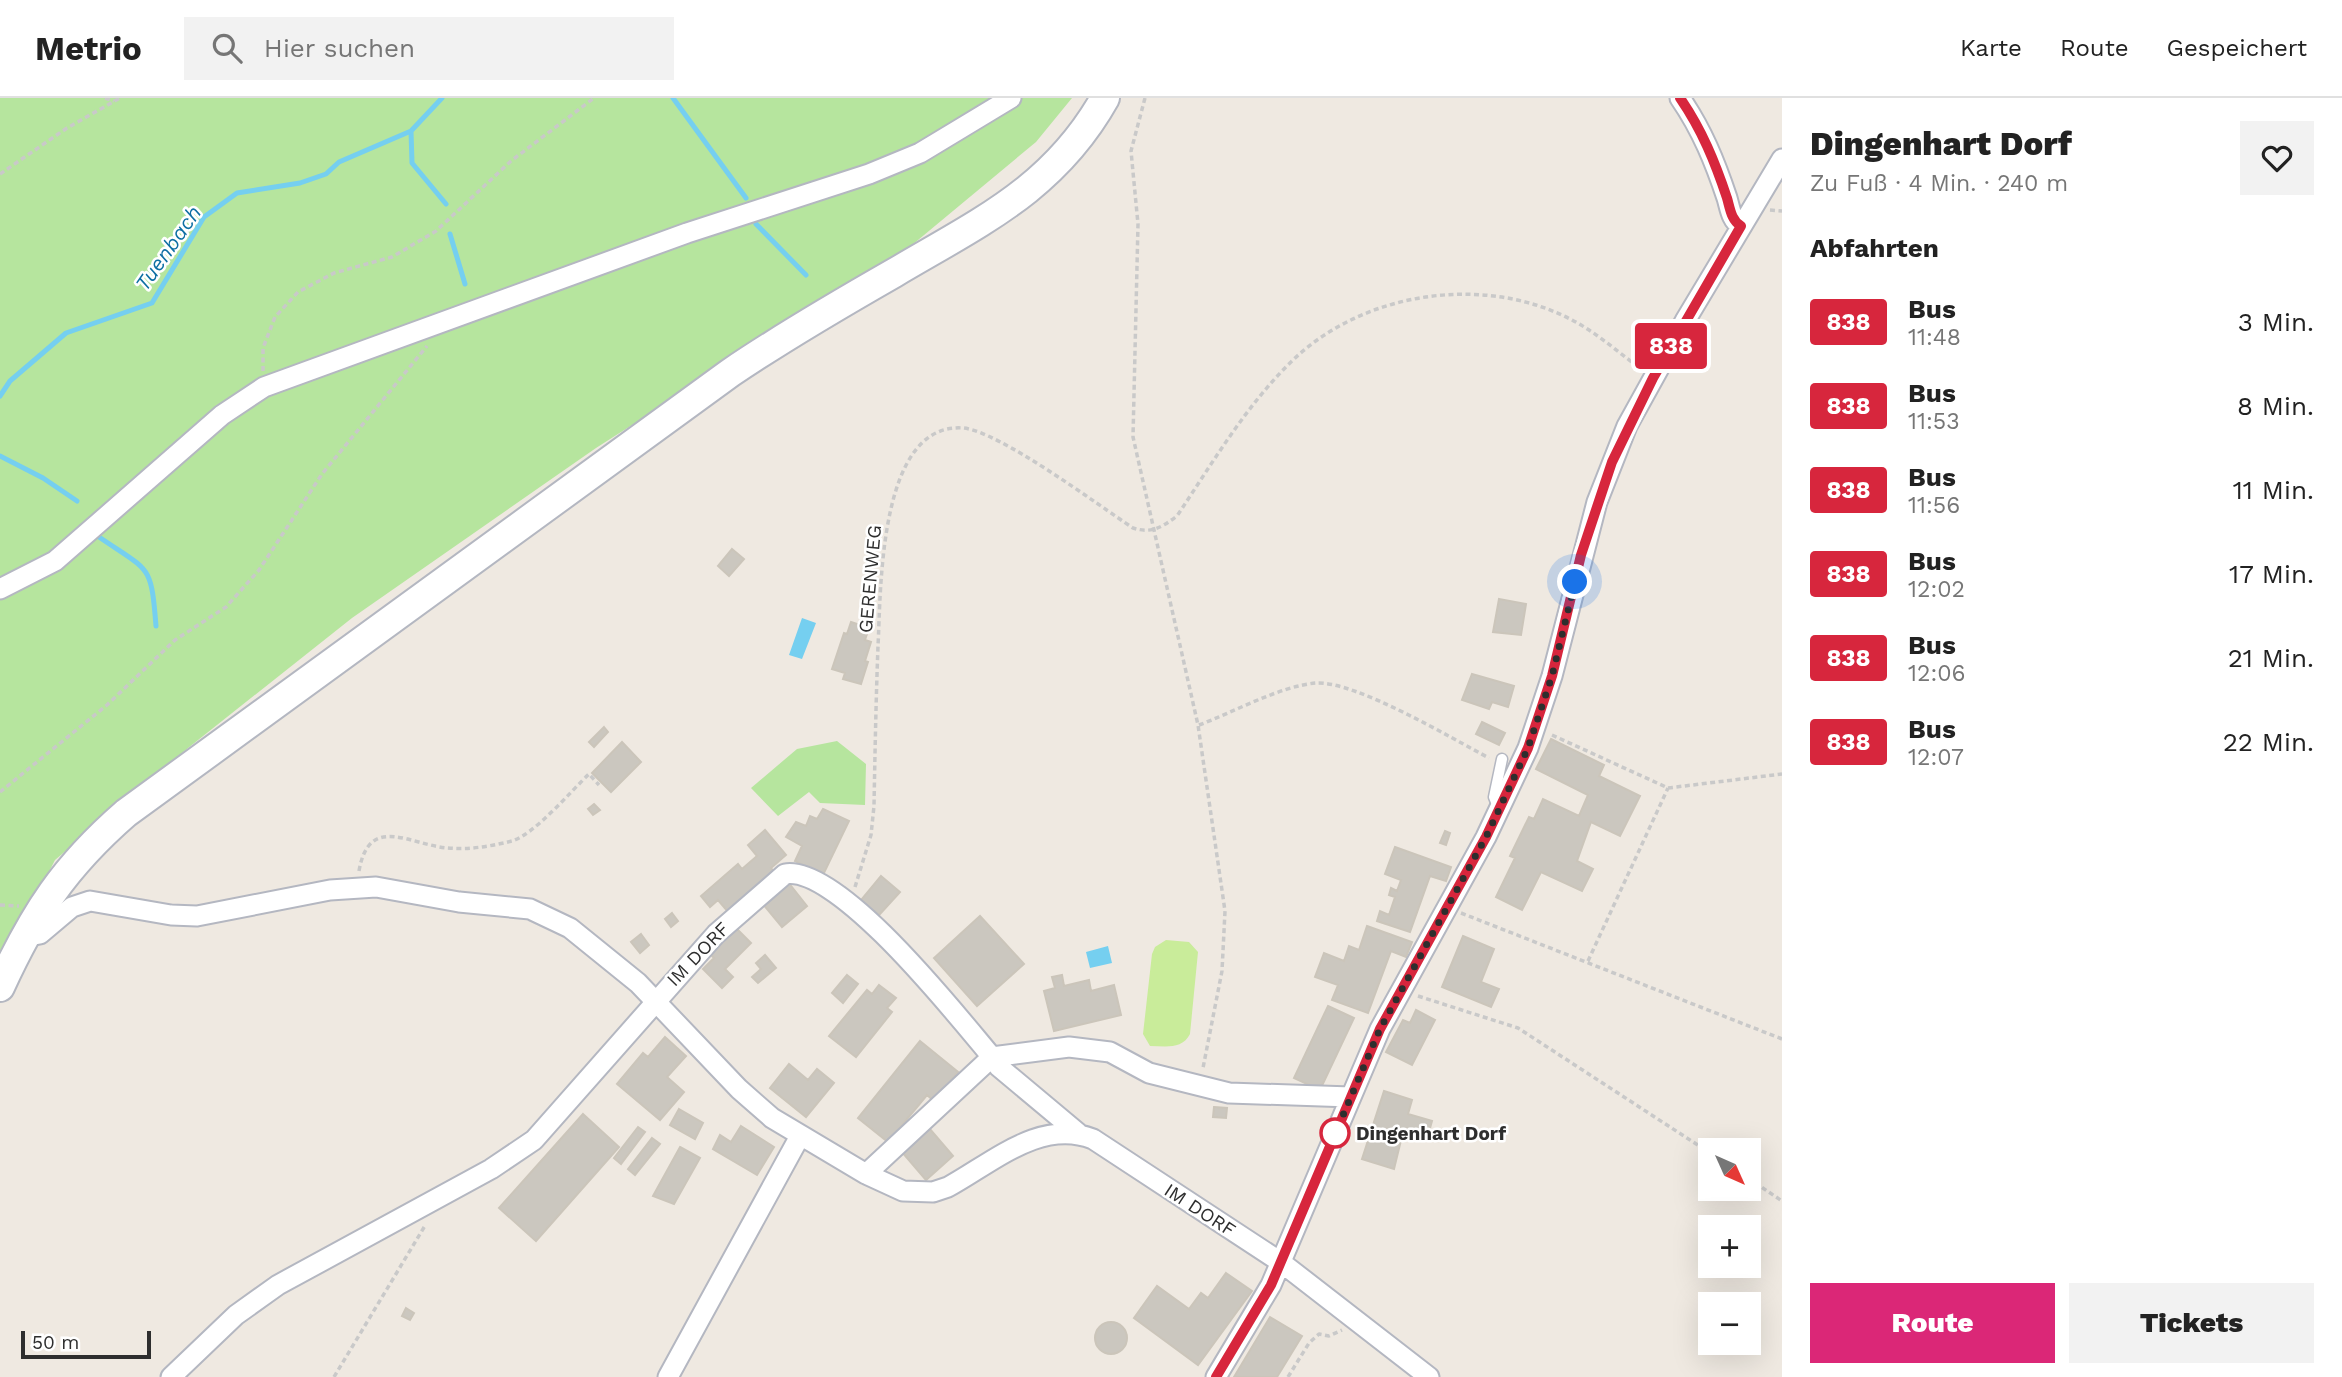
<!DOCTYPE html>
<html lang="de">
<meta charset="utf-8">
<style>
:root{--surface:#fff;--page:#f2f2f2;--text:#222;--muted:#767676;--line:#e0e0e0;--accent:#db2777}
body{margin:0;font-family:"Work Sans",sans-serif;background:var(--page);color:var(--text);height:100vh;display:flex;flex-direction:column;font-size:26px;white-space:nowrap}
*{box-sizing:border-box;margin:0}
p{font-size:23px;color:var(--muted)}
.icon{flex:none;width:38px;height:38px;fill:none;stroke:currentColor;stroke-width:2;stroke-linecap:round;stroke-linejoin:round}
.map{position:relative;flex:1;overflow:hidden}
.side{display:flex;flex-direction:column;background:var(--surface);width:560px}
.side>*{flex:none}
.badge{padding:0 14px;border-radius:5px;font-size:24px;line-height:46px}
.needle{width:46px;rotate:135deg}
.controls{position:absolute;left:1698px;top:1040px;display:grid;gap:14px}
.controls a{display:grid;place-items:center;width:63px;height:63px;border-radius:0px;background:var(--surface);box-shadow:0 7px 28px #0002;font-size:35px}
.scale{position:absolute;left:21px;bottom:18px;width:130px;box-sizing:border-box;padding-left:7px;border:4px solid #2e2e2e;border-top:0;font-size:19px;line-height:24px;white-space:nowrap;color:#2e2e2e;-webkit-text-stroke:5px #fff;paint-order:stroke}
.you{position:absolute;width:35px;height:35px;margin:-18px;border:5px solid #fff;border-radius:50%;background:#1a73e8;box-shadow:0 0 0 10px #1a73e833}
.map>.badge{position:absolute;translate:-50% -50%;box-shadow:0 0 0 4px #fff}
h2{padding:0 28px;font-size:26px;line-height:63px}
.round{display:grid;place-items:center;flex:none;width:74px;height:74px;border-radius:0px;background:var(--page)}
.overview{display:flex;align-items:center;justify-content:space-between;height:119px;padding:0 28px}
h1{font-size:33px;font-weight:800;line-height:52px}
.button{display:flex;gap:14px;margin-top:auto;padding:14px 28px}
.button a{flex:1;height:80px;border-radius:0px;background:var(--accent);color:#fff;font-size:28px;font-weight:800;line-height:80px;text-align:center}
.button a+a{background:var(--page);color:var(--text)}
ul{padding:0;list-style:none}
li{display:flex;align-items:center;gap:21px;height:84px;padding:0 28px}
li div{flex:1}
li b{display:block;font-size:26px}
li em{font-style:normal}
li .badge{min-width:77px;font-weight:700;text-align:center}
header{display:flex;align-items:center;gap:42px;box-sizing:border-box;height:98px;padding:0 35px;background:var(--surface);border-bottom:2px solid var(--line)}
header strong{font-size:33px}
nav{display:flex;gap:38px;margin-inline-start:auto;font-size:24px}
.search{width:490px;height:63px;background:var(--page);display:flex;align-items:center;gap:18px;box-sizing:border-box;padding:0 24px;border-radius:0px;color:var(--muted);font-size:26px}
main{display:flex;flex:1;min-height:0}
.map>svg:first-child{display:block}
.green{fill:#b6e59e}
.pitch{fill:#c9ec9a}
.water{fill:#75cff0}
.lines{fill:none;stroke-linecap:round;stroke-linejoin:round}
.stream{stroke:#75cff0;stroke-width:5}
.building{fill:#cbc7bf;stroke:#cbc5ba;stroke-width:2}
.lane-casing{stroke:#b4b7c1;stroke-width:13}
.street-casing{stroke:#b4b7c1;stroke-width:23}
.secondary-casing{stroke:#b4b7c1;stroke-width:32}
.path{stroke:#c9c9c9;stroke-width:3.5;stroke-dasharray:5 3.5;stroke-linecap:butt}
.lane{stroke:#fff;stroke-width:10}
.street{stroke:#fff;stroke-width:19}
.secondary{stroke:#fff;stroke-width:28}
.line-casing{stroke:#fff;stroke-width:16}
.line{stroke:#d7263d;stroke-width:10}
.walk{stroke:#2e2e2e;stroke-width:7;stroke-dasharray:0 12.6}
.stop-dot{fill:#fff;stroke:#d7263d;stroke-width:3.5}
.labels{text-anchor:middle;dominant-baseline:central;stroke-width:5;stroke-linejoin:round;paint-order:stroke}
.street-label{font-size:19px;fill:#2e2e2e;stroke:#fff}
.stop-label{font-size:19px;font-weight:bold;fill:#2e2e2e;stroke:#fff;text-anchor:start}
.water-label{font-size:21px;font-style:italic;fill:#0d6fa3;stroke:#fff}
</style>
<header>
<strong>Metrio</strong>
<div class="search"><svg class="icon" aria-label="search" viewBox="0 0 24 24"><circle cx="10" cy="10" r="6"/><path d="M15 15l6 6"/></svg>Hier suchen</div>
<nav><a>Karte</a><a>Route</a><a>Gespeichert</a></nav>
</header>
<main>
<div class="map">
<svg width="1782" height="1279" viewBox="0 0 1782 1279">
<rect width="100%" height="100%" fill="#efe9e1"/>
<path class="green" d="M0,0H1072L1036,44L906,152L596,350L352,520L188,650L55,762L0,870Z
M837,643L866,666L865,707L820,705L809,694L778,718L751,690L797,651Z"/>
<path class="pitch" d="M1166,842L1189,844L1198,854L1190,936C1182,952 1165,948 1150,948L1143,936L1152,856L1155,849Z"/>
<path class="water" d="M802,520L816,525L802,561L789,557Z
M1108,848L1112,865L1090,870L1086,854Z"/>
<g class="lines">
<path class="stream" d="M673,0L746,100
M411,33L412,65L446,106
M756,126L806,177
M450,136L465,186
M0,298L10,283L66,235L152,205L204,119L237,95L300,85L326,76L339,64L411,33L442,0
M0,358L43,380L77,403
M99,439C150,474 151,465 156,528"/>
</g>
<path class="building" d="M732,451L744,461L729,478L718,468Z
M1499,501L1526,506L1521,537L1493,534Z
M851,524L869,530L865,542L871,544L865,563L868,564L861,586L843,581L845,575L832,571L844,535L847,536Z
M1472,576L1514,588L1508,609L1492,604L1489,611L1462,602Z
M1482,624L1505,635L1499,647L1476,636Z
M604,629L608,634L594,649L589,644Z
M1551,641L1604,667L1599,678L1640,698L1620,738L1591,724L1577,763L1593,771L1582,793L1541,774L1522,812L1496,799L1515,760L1510,758L1529,719L1534,721L1543,701L1579,718L1588,697L1536,671Z
M622,644L641,664L611,694L592,675Z
M594,706L600,712L593,717L588,711Z
M823,711L849,723L823,777L795,763L802,748L786,739L796,724L806,728L810,718L817,721Z
M765,732L786,757L771,770L775,775L729,815L718,802L710,809L701,798L738,766L742,771L757,758L748,747Z
M1445,733L1450,735L1446,747L1440,745Z
M1395,749L1451,769L1446,783L1430,778L1410,834L1377,823L1380,813L1389,817L1395,799L1389,797L1391,790L1397,793L1401,782L1385,776Z
M881,778L900,794L879,817L861,802Z
M788,784L807,808L782,829L762,805Z
M672,815L678,823L671,829L665,821Z
M980,818L1024,866L977,908L934,860Z
M733,827L751,845L725,871L733,879L722,890L703,871L714,860L707,853Z
M1367,828L1412,844L1406,859L1391,853L1368,915L1332,902L1338,887L1315,879L1324,855L1344,863L1349,848L1359,852Z
M641,836L649,847L640,855L631,844Z
M1463,838L1494,851L1481,884L1499,891L1491,909L1442,889Z
M765,857L776,870L758,885L752,879L761,871L756,865Z
M847,877L858,886L843,905L832,895Z
M1062,877L1064,888L1089,882L1091,893L1114,887L1121,917L1054,933L1044,893L1055,890L1052,879Z
M879,887L896,900L887,910L892,914L856,959L829,938L867,892L872,896Z
M1328,908L1354,920L1320,992L1294,980Z
M1416,912L1435,922L1412,967L1386,954L1403,922L1410,925Z
M665,939L686,958L667,979L684,994L660,1022L617,986L643,955L648,959Z
M920,943L958,974L934,1003L927,997L888,1044L858,1020Z
M789,966L808,982L817,971L834,985L806,1019L770,990Z
M1384,993L1412,1002L1408,1016L1432,1023L1427,1041L1403,1034L1394,1071L1362,1061Z
M1214,1009L1227,1010L1226,1020L1213,1019Z
M679,1011L703,1025L695,1041L670,1027Z
M583,1016L619,1049L536,1143L499,1110Z
M741,1028L774,1049L757,1077L713,1051L720,1037L731,1044Z
M638,1029L645,1034L621,1066L614,1060Z
M929,1030L953,1058L926,1082L902,1054Z
M652,1040L660,1046L635,1077L628,1071Z
M680,1049L700,1060L674,1106L653,1098Z
M1226,1175L1252,1193L1198,1267L1134,1220L1157,1188L1189,1211L1201,1195L1208,1200Z
M406,1210L414,1215L410,1222L402,1218Z
M1270,1219L1302,1238L1277,1279H1234Z
M1095 1240a16 16 0 1 1 32 0a16 16 0 1 1-32 0Z"/>
<g class="lines">
<defs>
<path id="lane" d="M1498,709L1494,699L1502,661"/>
<path id="street" d="M1680,0C1702,32 1715,64 1727,100C1730,110 1731,122 1741,128
M0,491L55,463L222,317L264,289L687,135L869,76L920,55L1011,0
M23,839L40,836L72,809L90,803L171,817L197,818L330,792L376,789L459,804L530,811L570,830L638,885L739,991L772,1020L866,1076L903,1093L933,1094L948,1089C992,1065 1041,1020 1093,1041L1282,1165L1429,1279
M866,1076L992,959L999,969L1078,1035
M171,1279L236,1217L278,1187L491,1071L534,1042L716,836L785,776C838,766 958,919 992,959L1069,949L1110,954L1149,975L1229,995L1351,999
M668,1279L800,1038
M1216,1279L1271,1187L1380,931L1486,739L1528,650L1552,578L1597,404L1627,328L1685,223L1782,61"/>
<path id="secondary" d="M0,889C34,815 64,769 126,715L730,275C783,239 838,207 894,175C980,124 1054,91 1105,0"/>
</defs>
<use href="#lane" class="lane-casing"/>
<use href="#street" class="street-casing"/>
<use href="#secondary" class="secondary-casing"/>
<path class="path" d="M105,0L114,3
M1145,0L1131,53L1138,126L1133,339L1198,627L1225,813L1222,873L1203,970
M0,76L67,30L120,0
M1770,112L1782,113
M263,273V250L275,219L298,194L334,175L392,159L436,133L511,63L594,0
M1199,627C1234,614 1280,588 1316,585C1356,583 1451,640 1489,660
M1552,637L1668,690L1782,676
M0,694L107,607L175,542L226,509L259,472L322,376L427,248
M359,773C369,715 410,747 448,750C469,752 492,748 512,743C535,736 570,694 589,676L599,687
M855,789L871,737L874,708C875,654 876,601 878,548C881,493 878,324 963,330C999,333 1098,407 1133,430C1152,436 1162,429 1177,418C1213,364 1247,306 1294,261C1366,193 1485,176 1572,222C1597,235 1618,254 1641,271
M0,807L19,808
M1461,815L1782,941
M1588,863L1668,690
M1418,898L1518,930L1710,1055
M1748,1080L1782,1103
M334,1279L426,1126
M1288,1279L1309,1245L1319,1236L1329,1238L1342,1232"/>
<use href="#lane" class="lane"/>
<use href="#street" class="street"/>
<use href="#secondary" class="secondary"/>
</g>
<g class="lines">
<defs>
<path id="line" d="M1216,1279L1271,1187L1380,931L1486,739L1528,650L1552,578L1581,457L1612,364L1653,280L1741,128C1731,122 1730,110 1727,100C1715,64 1702,32 1680,0"/>
</defs>
<use href="#line" class="line-casing"/>
<use href="#line" class="line"/>
<path class="walk" d="M1335,1035L1332,1043L1380,931L1486,739L1528,650L1552,578L1575,484"/>
</g>
<circle class="stop-dot" cx="1335" cy="1035" r="14"/>
<g class="labels">
<g class="street-label">
<text transform="translate(870 481) rotate(-85)">GERENWEG</text>
<text transform="translate(698 856) rotate(-46)">IM DORF</text>
<text transform="translate(1200 1112) rotate(33)">IM DORF</text>
</g>
<g class="stop-label">
<text x="1356" y="1035">Dingenhart Dorf</text>
</g>
<g class="water-label">
<text transform="translate(168 150) rotate(-55)">Tuenbach</text>
</g>
</g>
</svg>
<div class="controls">
<a><svg class="needle" viewBox="-14 -14 28 28"><path d="M0-13l5 13h-10z" fill="#e53935"/><path d="M0 13l5-13h-10z" fill="#767676"/></svg></a>
<a>+</a>
<a>−</a>
</div>
<div class="scale">50 m</div>
<div class="you" style="left:1575px;top:484px"></div>
<b class="badge" style="left:1671px;top:248px;background:#d7263d;color:#fff">838</b>
</div>
<section class="side">
<div class="overview"><div><h1>Dingenhart Dorf</h1><p>Zu Fuß · 4 Min. · 240 m</p></div><a class="round"><svg class="icon" aria-label="heart" viewBox="0 0 24 24"><path d="M12 20l-8-8c-3-5 5-10 8-4 3-6 11-1 8 4z"/></svg></a></div>
<h2>Abfahrten</h2>
<ul>
<li><span class="badge" style="background:#d7263d;color:#fff">838</span><div><b>Bus</b><p>11:48</p></div><em>3 Min.</em></li>
<li><span class="badge" style="background:#d7263d;color:#fff">838</span><div><b>Bus</b><p>11:53</p></div><em>8 Min.</em></li>
<li><span class="badge" style="background:#d7263d;color:#fff">838</span><div><b>Bus</b><p>11:56</p></div><em>11 Min.</em></li>
<li><span class="badge" style="background:#d7263d;color:#fff">838</span><div><b>Bus</b><p>12:02</p></div><em>17 Min.</em></li>
<li><span class="badge" style="background:#d7263d;color:#fff">838</span><div><b>Bus</b><p>12:06</p></div><em>21 Min.</em></li>
<li><span class="badge" style="background:#d7263d;color:#fff">838</span><div><b>Bus</b><p>12:07</p></div><em>22 Min.</em></li>
</ul>
<div class="button"><a>Route</a><a>Tickets</a></div>
</section>
</main>
